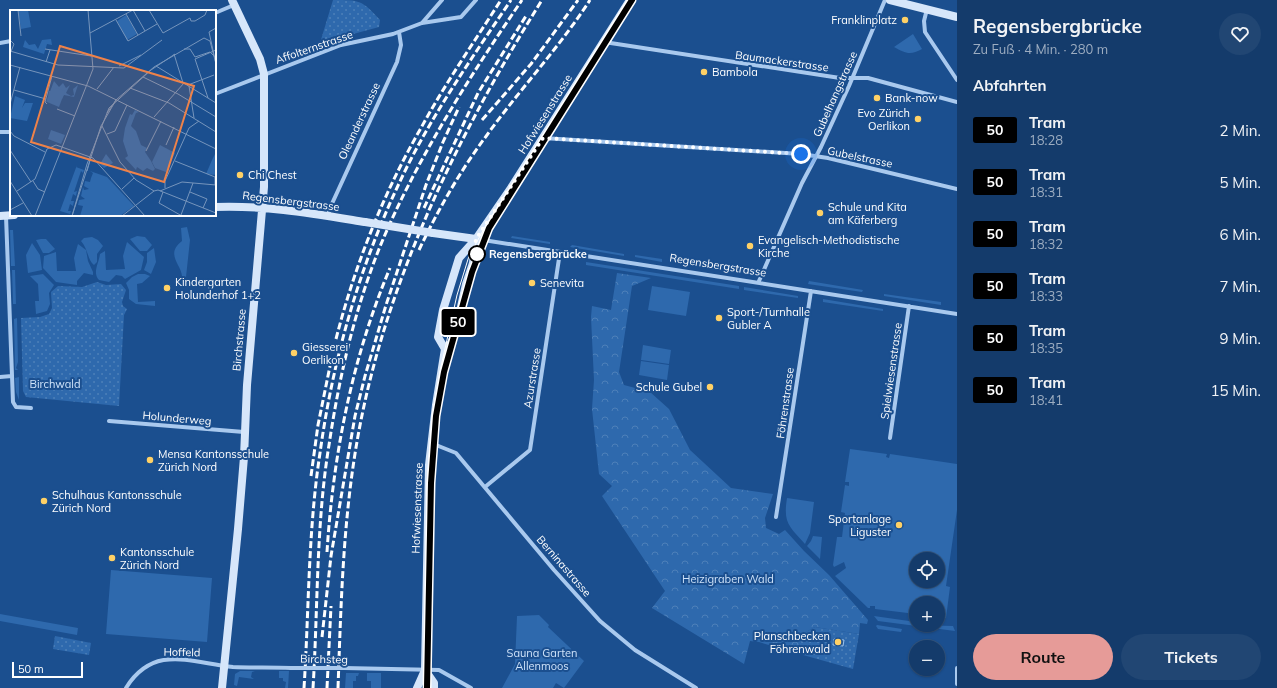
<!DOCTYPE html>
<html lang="de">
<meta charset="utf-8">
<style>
:root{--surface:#143b6b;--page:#214673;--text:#f1f3f6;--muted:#9dadc1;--line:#33557e;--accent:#e69b98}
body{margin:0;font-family:Mulish,sans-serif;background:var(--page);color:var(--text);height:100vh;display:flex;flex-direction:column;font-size:15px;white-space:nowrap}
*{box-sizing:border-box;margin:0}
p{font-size:13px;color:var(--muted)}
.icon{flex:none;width:22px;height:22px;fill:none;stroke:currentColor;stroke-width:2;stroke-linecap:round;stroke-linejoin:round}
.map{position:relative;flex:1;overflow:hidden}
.side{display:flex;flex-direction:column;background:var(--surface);width:320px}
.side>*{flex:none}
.badge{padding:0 8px;border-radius:3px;font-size:14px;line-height:26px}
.buttons{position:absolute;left:909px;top:552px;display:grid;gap:8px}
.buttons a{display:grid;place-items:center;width:36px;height:36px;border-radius:50%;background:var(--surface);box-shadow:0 1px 3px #0004,0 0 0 1px var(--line);font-size:20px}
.scale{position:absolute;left:12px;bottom:10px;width:71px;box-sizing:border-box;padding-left:4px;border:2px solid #fff;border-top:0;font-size:11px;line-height:14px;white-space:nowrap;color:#fff;-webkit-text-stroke:3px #1b4f8f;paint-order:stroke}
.you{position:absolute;width:20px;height:20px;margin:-10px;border:3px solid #fff;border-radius:50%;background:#1a73e8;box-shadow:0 0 0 6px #1a73e833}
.map>.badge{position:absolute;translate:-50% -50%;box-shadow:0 0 0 2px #fff}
h2{padding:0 16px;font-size:15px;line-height:36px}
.round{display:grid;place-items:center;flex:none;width:42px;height:42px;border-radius:21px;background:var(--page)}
.head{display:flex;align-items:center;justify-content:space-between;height:68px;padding:0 16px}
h1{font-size:19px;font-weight:700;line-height:30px}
.button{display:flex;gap:8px;margin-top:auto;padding:8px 16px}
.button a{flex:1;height:46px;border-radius:24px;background:var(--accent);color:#111;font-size:16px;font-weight:700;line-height:46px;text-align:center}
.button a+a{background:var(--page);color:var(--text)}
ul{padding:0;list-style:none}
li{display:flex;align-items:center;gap:12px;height:52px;padding:0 16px}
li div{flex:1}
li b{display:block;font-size:15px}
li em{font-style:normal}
li .badge{min-width:44px;font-weight:700;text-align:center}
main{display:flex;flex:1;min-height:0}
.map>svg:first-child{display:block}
.green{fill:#2e69ad;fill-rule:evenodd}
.forest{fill:url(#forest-crowns)}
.park{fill:url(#park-dots)}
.water{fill:#3c6290;stroke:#9cc4f0}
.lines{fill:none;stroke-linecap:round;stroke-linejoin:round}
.street{stroke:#a9c9ee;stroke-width:4}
.secondary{stroke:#d6e6fa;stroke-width:8}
.tram{stroke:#fff;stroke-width:1}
.rail{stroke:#fff;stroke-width:3;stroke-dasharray:7 3;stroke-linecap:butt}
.street-bridge{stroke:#a9c9ee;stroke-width:4}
.secondary-bridge{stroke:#d6e6fa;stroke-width:8}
.line-casing{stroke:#fff;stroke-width:9}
.line{stroke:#000;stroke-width:6}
.walk{stroke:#fff;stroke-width:4;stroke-dasharray:0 7.2}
.poi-dot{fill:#ffd166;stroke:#1b4f8f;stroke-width:1.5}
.stop-dot{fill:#fff;stroke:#000;stroke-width:2}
.labels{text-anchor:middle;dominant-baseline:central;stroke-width:4;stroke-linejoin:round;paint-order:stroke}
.poi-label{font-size:11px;fill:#fff;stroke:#1b4f8f;text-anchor:start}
.street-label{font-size:11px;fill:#fff;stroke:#1b4f8f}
.stop-label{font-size:11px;font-weight:bold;fill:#fff;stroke:#1b4f8f;text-anchor:start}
.park-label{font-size:11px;fill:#cfe3fa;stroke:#1b4f8f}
.inset-road{fill:none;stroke:#7695bc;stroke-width:1}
.view{fill:#ee8249;fill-opacity:0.15;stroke:#ee8249;stroke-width:2}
.inset-edge{fill:none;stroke:#fff;stroke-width:2}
</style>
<main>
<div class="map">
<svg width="957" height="688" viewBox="0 0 957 688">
<defs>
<pattern id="forest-crowns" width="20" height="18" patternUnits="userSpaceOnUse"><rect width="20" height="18" fill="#2e69ad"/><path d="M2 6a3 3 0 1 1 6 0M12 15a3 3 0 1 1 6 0" fill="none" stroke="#4d80b9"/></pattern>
<pattern id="park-dots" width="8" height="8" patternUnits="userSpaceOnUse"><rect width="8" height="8" fill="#2e69ad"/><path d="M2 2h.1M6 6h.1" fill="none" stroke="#4d80b9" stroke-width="1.8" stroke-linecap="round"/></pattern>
</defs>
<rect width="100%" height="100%" fill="#1b4f8f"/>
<path class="green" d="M913,34L922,49C910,56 905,53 894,47Z
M187,227L190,240L186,277L182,276C181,264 165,254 182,241L181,228Z
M10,230H13L15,266H11Z
M137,236L145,237L152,245L147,251H140L130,239Z
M512,236L550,242V244L511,238Z
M92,237L98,240L103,246L97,254V262L94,265C88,261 88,249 81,241L84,238Z
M41,239H46L55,249L49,253H43L36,240Z
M127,242L144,257L141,270L125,279L122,276L116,275L109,282L99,280C92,273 99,263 100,254L105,251L106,270L125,269L123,256Z
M32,243L40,255L42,270L28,273L26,255Z
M78,244L86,250L88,261L93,272V275L84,273L77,281V285L56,282L43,268L44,256L56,252L57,271H76L74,258Z
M572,245L624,254V256L570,247Z
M154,248L156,262L151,274L144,270L147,262V253Z
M516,252L544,256L543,258L515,254Z
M635,255L662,259V262L635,257Z
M586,262L739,286V289L586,265Z
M685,263L718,267L717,270L685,265Z
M12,270H15L16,304H13Z
M43,274L54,285L49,293L50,304L47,311L36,314L35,301H39L38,284L30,276Z
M138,274H145L150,276L142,283L137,284L138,302L155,301V306L136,304L129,299V290L126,283L132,277Z
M809,281L863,290L862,292L808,284Z
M652,286L690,292L686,316L648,310Z
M744,287L798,296V298L744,290Z
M884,294L941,302V305L884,296Z
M823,299L883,309V311L823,302Z
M17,318L18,362L16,368L18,370H15L14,319Z
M643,345L671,350L669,364L641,360Z
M641,361L669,365L667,380L639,375Z
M19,377V400L16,392L15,378Z
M850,449L887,454L886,457L889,458L890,454L957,464V510L946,586L950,587L946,618L938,617V603H916V614L875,609V606H870V608H868L835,576L846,568L844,562L834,567L833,565L837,537H842L845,513L841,512L845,485L849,486V482H845ZM916,559H938V581H916Z
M787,498L814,502L810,533L805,544C789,526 783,523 787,498Z
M813,536L822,537L820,559L807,546L811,541Z
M111,570L212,578L207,642L106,634Z
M0,614L78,628L77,635L0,621Z
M539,615L549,625L548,627L584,661L564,688L556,683L553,688H502L515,664L517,616Z
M874,616L916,622V625L953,626L955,631L878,621Z
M876,626L877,625L902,629L901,632L878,629Z
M240,671H255L252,672L251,677L254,679L239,677L237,686L234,685L235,674Z
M279,671H289L288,688H285L286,682L283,681V678H279Z
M346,673H359L358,676H356V681H353V688H345Z
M367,673H381V688H371V681H367Z"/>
<path class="forest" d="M617,273L651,278L632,286L619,372L624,385L650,392L669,409L690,450L731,488L773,494L765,518L766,528L779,534L785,530L804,551L829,575L868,620L867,624L860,623L859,634L815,627L804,633L796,653L759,642L750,641L744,664L652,608L665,591L602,496L612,486L599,474L592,409L594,380L591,317L592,306L611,310Z"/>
<path class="park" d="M333,0C360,0 362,0 380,20L379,27L320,43Z
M97,282L106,285L121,284L126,290L122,302L123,306L127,309L124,315L119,406L26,397L23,391L21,318L40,317L49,314L52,308L51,292L58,286L82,287Z
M815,627L859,634L853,669L796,653L804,633Z
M55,636L91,643L89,655L53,649Z"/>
<path class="water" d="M834,639L844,640L843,646L833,645Z"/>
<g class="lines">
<path class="street" d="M927,9L924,21L925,32L957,80
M215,13L234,5
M422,23L442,0
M604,42L840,78H868L957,102
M0,43L11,41
M215,94L341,45L393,34L422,23L461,17L476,0
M0,132H11
M543,138L801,154L828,158L957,189
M6,216L13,402L16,407L31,408
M328,216L330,208L397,62L401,45L399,32
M477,239L957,314
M759,281L802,183L821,147L849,86L885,0
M0,377L12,376
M109,421L244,432
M890,438L909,306
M431,443L456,453L554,570L600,621L635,650L696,688
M485,487L530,450L560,252
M776,517L811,291
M344,668L439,670L471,688
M957,668V684
M126,688C154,643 192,663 233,667C253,668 272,667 291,668"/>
<path class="secondary" d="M890,0L957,17
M215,207C265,205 315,214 365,222
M0,216L14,215
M433,233L476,239
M445,349L438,337L443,310L459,258L476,239L511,188L630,0
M425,670L434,683V688
M222,688L238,529L244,457L247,385L264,187V74L260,59L232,0
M417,688L425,670L429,465L436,405L445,349L451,343L455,334L466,284L473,263L476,239"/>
<path class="tram" d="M446,367L472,271L487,232
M424,688L427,484L432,416L440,371L457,295L469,256L485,227L627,0"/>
<path class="rail" d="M482,120L531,64L578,0
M424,208L478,93L526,16
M419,250C438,210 460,171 487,135C520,89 559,48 590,0
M336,339C355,265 383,194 421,128C445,84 474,42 501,0
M311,476L318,425L330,366
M327,552C333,456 352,358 390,268
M322,637L331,556L355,416L365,376L386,305L426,185L443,142L459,107
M304,688C309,610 308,531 320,453C334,351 364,251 411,159C440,103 476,52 511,0
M313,688C318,608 316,524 329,445C339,378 354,312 379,249C414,163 470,76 522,0
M327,688L331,606
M338,688C341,604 343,519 358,436C386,280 459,133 542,0"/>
<path class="street-bridge" d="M291,668H344"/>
<path class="secondary-bridge" d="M365,222L433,233"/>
</g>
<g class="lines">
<defs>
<path id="line" d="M427,688L431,483L436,416L444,372L472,272L489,228L632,0"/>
</defs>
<use href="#line" class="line-casing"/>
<use href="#line" class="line"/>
<path class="walk" d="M477,254L474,251L476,239L543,138L801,154"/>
</g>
<g class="poi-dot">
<circle cx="905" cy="20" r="4"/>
<circle cx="704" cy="72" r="4"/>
<circle cx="877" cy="98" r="4"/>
<circle cx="918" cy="119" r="4"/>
<circle cx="240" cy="175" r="4"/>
<circle cx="820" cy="213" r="4"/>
<circle cx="750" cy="246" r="4"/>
<circle cx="532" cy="283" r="4"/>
<circle cx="167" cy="288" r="4"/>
<circle cx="719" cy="318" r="4"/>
<circle cx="294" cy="353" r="4"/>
<circle cx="710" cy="387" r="4"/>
<circle cx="150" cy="460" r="4"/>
<circle cx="44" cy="501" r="4"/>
<circle cx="899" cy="525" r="4"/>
<circle cx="112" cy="558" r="4"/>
<circle cx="838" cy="642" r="4"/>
</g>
<circle class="stop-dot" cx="477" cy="254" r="8"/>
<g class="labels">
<g class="poi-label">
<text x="897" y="20" text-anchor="end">Franklinplatz</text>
<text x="712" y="72">Bambola</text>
<text x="885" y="98">Bank-now</text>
<text x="910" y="113" text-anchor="end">Evo Zürich<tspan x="910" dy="13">Oerlikon</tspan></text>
<text x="248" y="175">Chi Chest</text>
<text x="828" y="207">Schule und Kita<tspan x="828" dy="13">am Käferberg</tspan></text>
<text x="758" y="240">Evangelisch-Methodistische<tspan x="758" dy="13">Kirche</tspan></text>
<text x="175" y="282">Kindergarten<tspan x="175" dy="13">Holunderhof 1+2</tspan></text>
<text x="540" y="283">Senevita</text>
<text x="727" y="312">Sport-/Turnhalle<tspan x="727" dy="13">Gubler A</tspan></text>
<text x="302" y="347">Giesserei<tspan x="302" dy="13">Oerlikon</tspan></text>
<text x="702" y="387" text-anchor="end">Schule Gubel</text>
<text x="158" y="454">Mensa Kantonsschule<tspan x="158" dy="13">Zürich Nord</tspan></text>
<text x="52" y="495">Schulhaus Kantonsschule<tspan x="52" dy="13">Zürich Nord</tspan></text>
<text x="891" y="519" text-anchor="end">Sportanlage<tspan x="891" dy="13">Liguster</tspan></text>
<text x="120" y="552">Kantonsschule<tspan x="120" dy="13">Zürich Nord</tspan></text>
<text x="830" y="636" text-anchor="end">Planschbecken<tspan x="830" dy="13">Föhrenwald</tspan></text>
</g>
<g class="street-label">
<text transform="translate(314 47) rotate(-19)">Affolternstrasse</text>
<text transform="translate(782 61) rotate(8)">Baumackerstrasse</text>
<text transform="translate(835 94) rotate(-66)">Gubelhangstrasse</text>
<text transform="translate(545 114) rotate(-58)">Hofwiesenstrasse</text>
<text transform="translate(359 121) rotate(-65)">Oleanderstrasse</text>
<text transform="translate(860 157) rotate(12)">Gubelstrasse</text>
<text transform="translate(291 201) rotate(7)">Regensbergstrasse</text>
<text transform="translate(718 265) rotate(9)">Regensbergstrasse</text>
<text transform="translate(239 340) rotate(-85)">Birchstrasse</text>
<text transform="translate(891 371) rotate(-82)">Spielwiesenstrasse</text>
<text transform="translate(532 378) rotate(-81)">Azurstrasse</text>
<text transform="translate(785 403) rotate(-82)">Föhrenstrasse</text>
<text transform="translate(177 418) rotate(5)">Holunderweg</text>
<text transform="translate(417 508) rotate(-88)">Hofwiesenstrasse</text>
<text transform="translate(564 566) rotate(49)">Berninastrasse</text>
<text transform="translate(182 652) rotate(1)">Hoffeld</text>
<text transform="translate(324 659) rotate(1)">Birchsteg</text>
</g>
<g class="stop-label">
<text x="489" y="254">Regensbergbrücke</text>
</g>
<g class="park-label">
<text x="55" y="384">Birchwald</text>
<text x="728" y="579">Heizigraben Wald</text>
<text x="542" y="653">Sauna Garten<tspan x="542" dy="13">Allenmoos</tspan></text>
</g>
</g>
<g transform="translate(10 10)">
<rect width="206" height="206" fill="#1b4f8f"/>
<path d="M44,71L49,77L53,73L56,78L60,75L56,83L61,86L64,85L63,79L68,75L64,87L54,85L52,89L49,87L36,92ZM5,86L15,90L12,98L15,93H23L17,111L0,108ZM41,120L55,125L51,134L38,129ZM150,135L165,143L156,162L145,158L142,152ZM96,144L103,153L94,158L90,154ZM67,155L66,157L74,160L73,163L71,161L64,182L67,181L66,186L63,184L61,191H64L63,196L60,194L58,201H61L60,204L50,201ZM80,161L97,167L124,196L110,206H70L73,196L68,195L69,190L75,189L71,186L73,177L74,180L79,179L74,176L75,171L80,172L81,168L77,167L81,168L83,163Z" fill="#2e69ad"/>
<path d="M125,100L129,102L126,103L121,116L126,121L131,135L137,138L135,142L141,151L145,159L143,161L137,158L133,161L127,157L126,160L115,148L118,146L113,131L115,118L120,104L122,105Z" fill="#2e69ad"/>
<path d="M8,0H18L21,17L11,19ZM116,5L127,24L117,30L107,11ZM41,29L42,35L37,34L34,44L13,37L15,30L19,35L25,34L28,39L32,30ZM46,78L55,81L49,97L37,92L39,81H43ZM206,142V165L196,164L202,150Z" fill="#2e69ad"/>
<path class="inset-road" d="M8,0L11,26M123,0L135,21M139,0L153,23L180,8M116,4L128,25M180,8L181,11H185L195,5L197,0M106,10L118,31L147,14M206,18L199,22L206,54M80,23L123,0M0,30L4,34L0,44M35,39L81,46M174,39H180L185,47L200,42L205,47M0,41L48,55L114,58L152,30M164,44L173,73M36,52L40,40M0,55L78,76L206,139M109,56L131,45M146,56L206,93M133,67L168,84L206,107M178,75L204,65M179,76L184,108M120,78L159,93L206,122M87,79L104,57M4,80L36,89M198,88L185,49L206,40M0,94L10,57M37,94L35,92L42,66M47,99L65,106M97,103L106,90M144,107L174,73M92,116L110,152L126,170L144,181L148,180L206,203M0,121L4,126L35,142M97,124L105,121L117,95M156,135L164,117M0,140L21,172M136,141L151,111M165,151L205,167V175M77,161L81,147M0,171L22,206M23,171L28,179L35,182M155,178V171L179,118L189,111M112,179L124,168M7,181L25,169L37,139L46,135L83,148L135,206M150,181L172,172L206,175M153,182L149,193L172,206M180,182L197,189L193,198M0,200L13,193M171,205L183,173M25,206L83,59L78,0M62,206L77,154L99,98L141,60L165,44M62,206L91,116L106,90L144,57L194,28L200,31L206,54M112,206L144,181"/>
<path class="view" d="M50,36L184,76L154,172L21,132Z"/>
<rect width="206" height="206" class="inset-edge"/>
</g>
</svg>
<div class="buttons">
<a><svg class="icon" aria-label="locate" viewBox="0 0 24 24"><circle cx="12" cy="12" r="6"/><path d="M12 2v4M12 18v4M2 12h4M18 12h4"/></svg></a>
<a>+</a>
<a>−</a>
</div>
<div class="scale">50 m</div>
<div class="you" style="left:801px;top:154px"></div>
<b class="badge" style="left:458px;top:322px;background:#000;color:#fff">50</b>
</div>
<section class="side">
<div class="head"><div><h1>Regensbergbrücke</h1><p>Zu Fuß · 4 Min. · 280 m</p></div><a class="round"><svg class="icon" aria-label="heart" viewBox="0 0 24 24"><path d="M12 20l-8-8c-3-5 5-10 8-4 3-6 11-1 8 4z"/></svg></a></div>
<h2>Abfahrten</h2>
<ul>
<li><span class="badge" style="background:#000;color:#fff">50</span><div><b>Tram</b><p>18:28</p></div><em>2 Min.</em></li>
<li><span class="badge" style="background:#000;color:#fff">50</span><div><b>Tram</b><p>18:31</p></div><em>5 Min.</em></li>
<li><span class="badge" style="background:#000;color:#fff">50</span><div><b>Tram</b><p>18:32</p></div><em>6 Min.</em></li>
<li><span class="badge" style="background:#000;color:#fff">50</span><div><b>Tram</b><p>18:33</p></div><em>7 Min.</em></li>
<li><span class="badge" style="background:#000;color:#fff">50</span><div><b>Tram</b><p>18:35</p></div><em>9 Min.</em></li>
<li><span class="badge" style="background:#000;color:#fff">50</span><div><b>Tram</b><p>18:41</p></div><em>15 Min.</em></li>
</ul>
<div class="button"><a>Route</a><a>Tickets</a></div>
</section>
</main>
